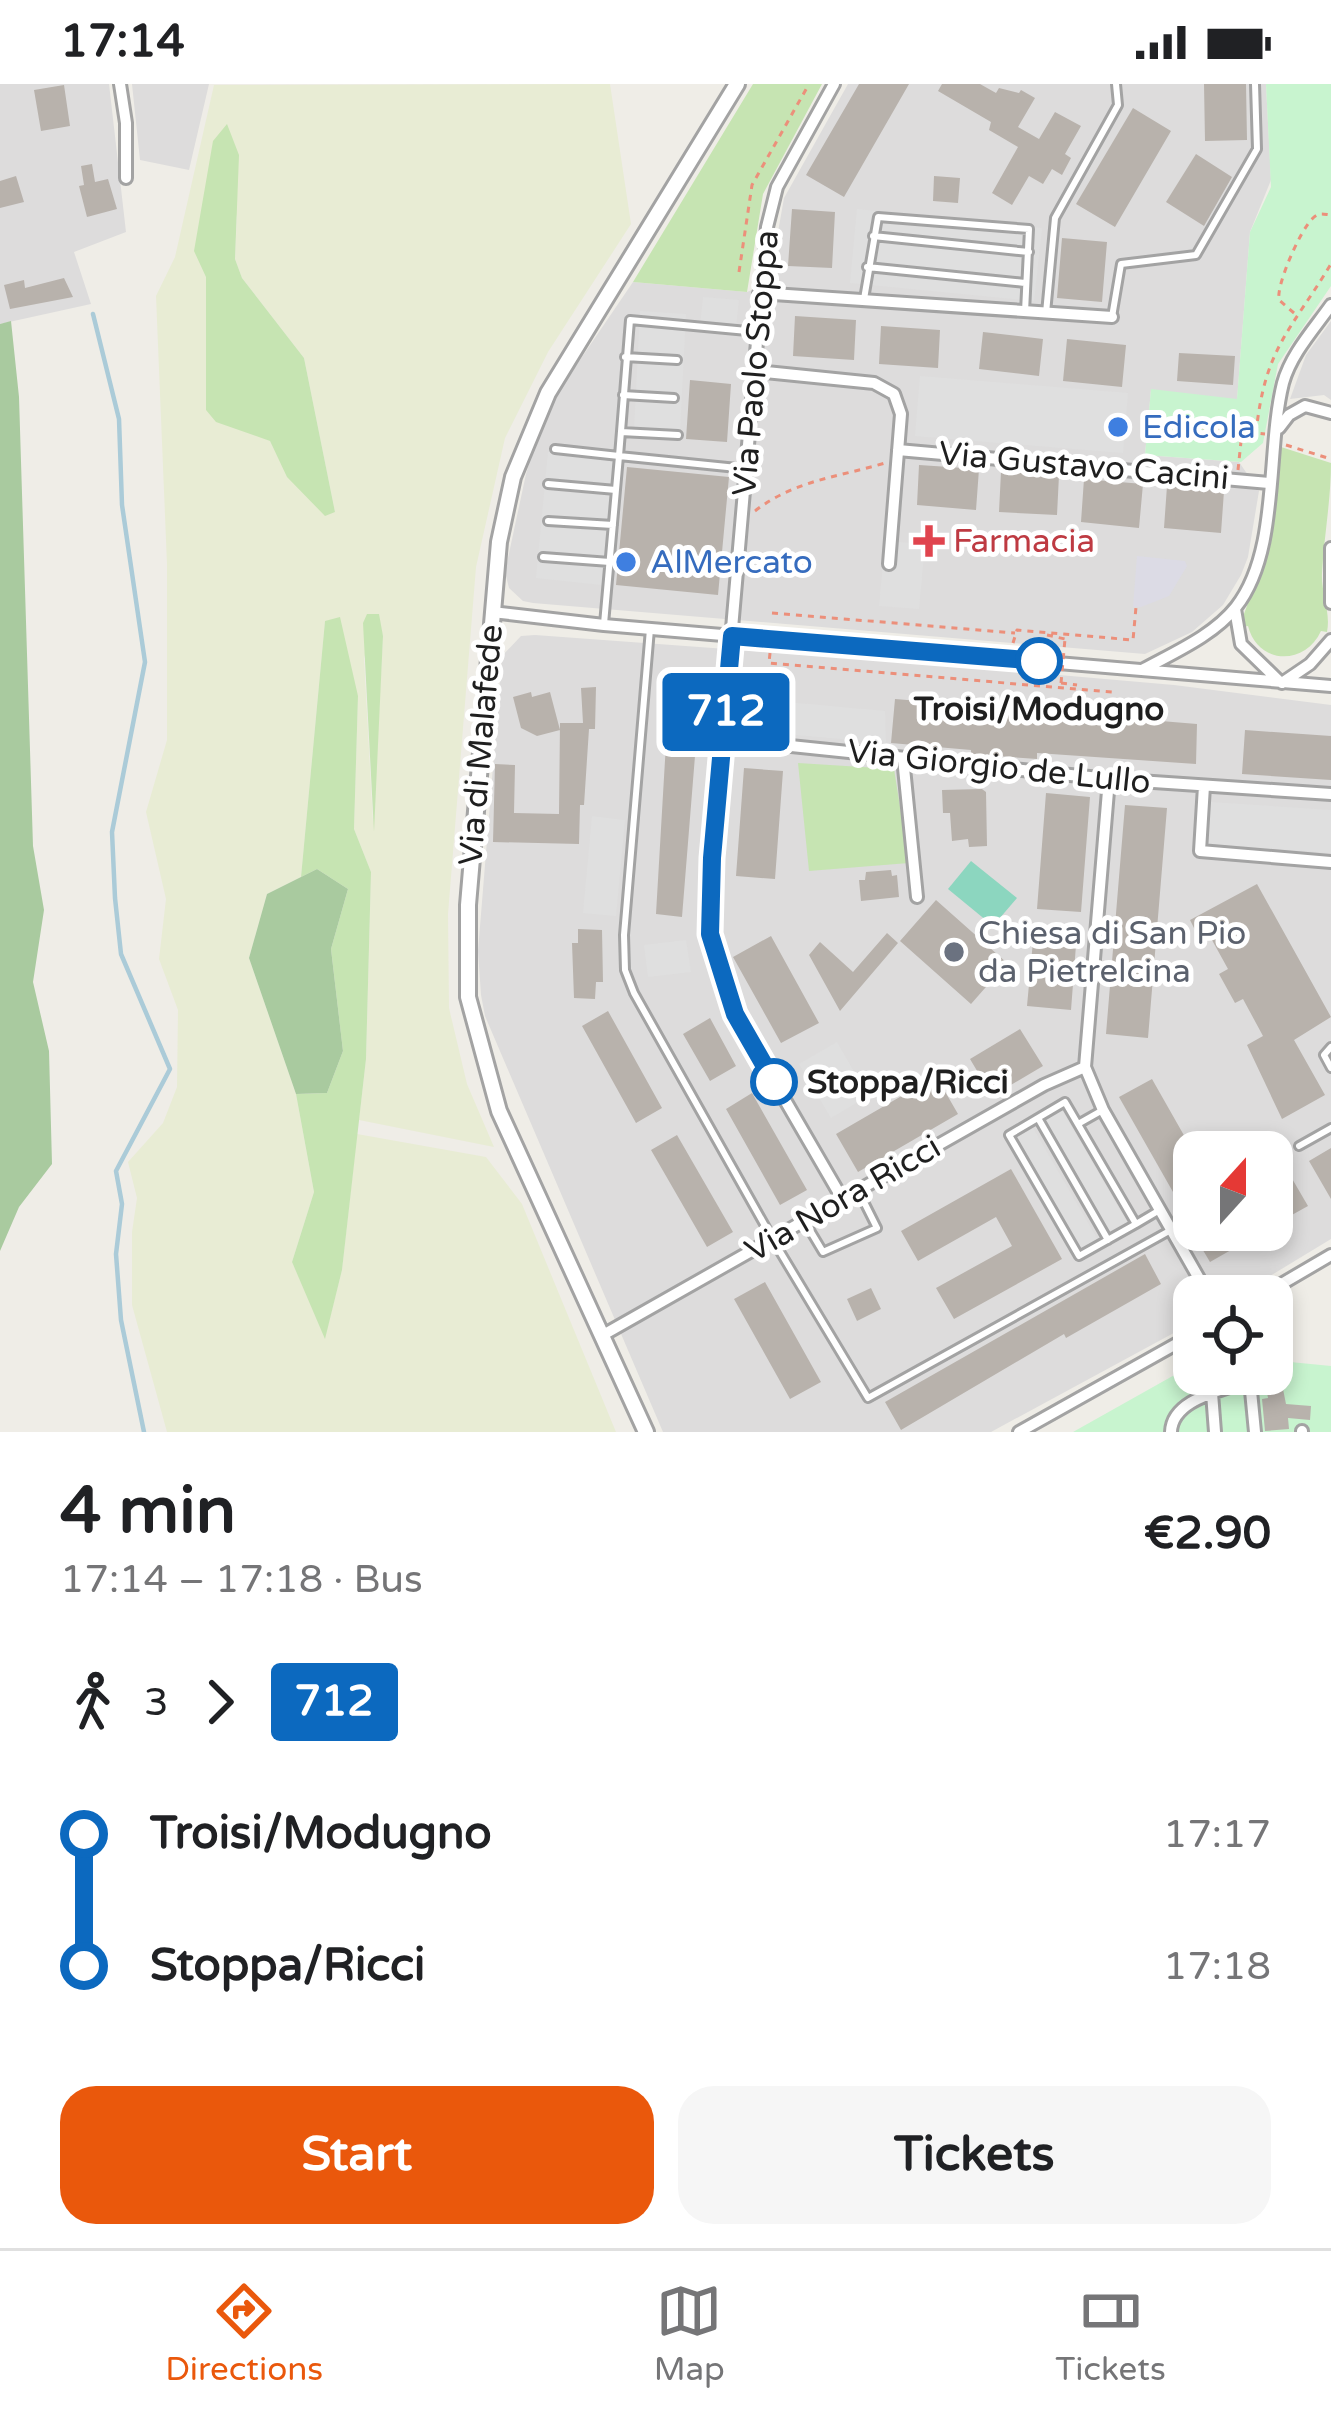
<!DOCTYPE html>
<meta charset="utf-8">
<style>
:root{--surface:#fff;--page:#f6f6f6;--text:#202124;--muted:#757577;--line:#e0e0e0;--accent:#ea580c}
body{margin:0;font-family:"Varela Round",sans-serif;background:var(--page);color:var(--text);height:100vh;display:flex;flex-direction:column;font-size:45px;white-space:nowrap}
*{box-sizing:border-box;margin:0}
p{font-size:39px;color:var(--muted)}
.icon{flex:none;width:66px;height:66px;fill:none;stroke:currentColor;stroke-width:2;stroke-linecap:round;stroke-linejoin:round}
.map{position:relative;height:1348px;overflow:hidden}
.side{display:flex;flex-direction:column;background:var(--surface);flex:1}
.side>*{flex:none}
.badge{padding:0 24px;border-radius:9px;font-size:42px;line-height:78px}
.needle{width:78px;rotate:21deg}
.fabs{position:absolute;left:1173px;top:1047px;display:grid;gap:24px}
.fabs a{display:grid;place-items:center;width:120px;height:120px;border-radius:24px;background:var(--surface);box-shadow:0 6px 18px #0003;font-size:60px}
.map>.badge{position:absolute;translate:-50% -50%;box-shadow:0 0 0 6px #fff}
.legs{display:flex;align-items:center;gap:18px;height:132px;padding:0 60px;font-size:39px}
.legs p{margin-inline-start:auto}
.overview{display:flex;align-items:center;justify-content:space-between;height:204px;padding:0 60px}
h1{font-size:66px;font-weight:700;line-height:90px}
.action{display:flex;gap:24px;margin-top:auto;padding:24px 60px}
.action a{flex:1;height:138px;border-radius:36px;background:var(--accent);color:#fff;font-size:48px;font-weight:700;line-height:138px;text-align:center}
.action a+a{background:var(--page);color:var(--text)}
ul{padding:0 60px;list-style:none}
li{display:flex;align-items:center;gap:42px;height:132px;font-size:45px}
li i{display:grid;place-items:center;width:18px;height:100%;margin:0 15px;background:currentColor}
li i::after{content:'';width:30px;height:30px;margin:-15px;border:9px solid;border-radius:50%;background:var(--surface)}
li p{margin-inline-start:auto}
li:first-child i{background:linear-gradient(#0000 50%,currentColor 0)}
li:last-child i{background:linear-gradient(currentColor 50%,#0000 0)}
.status{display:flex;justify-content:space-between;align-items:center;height:84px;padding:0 60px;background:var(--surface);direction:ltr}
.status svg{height:33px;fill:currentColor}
.dock{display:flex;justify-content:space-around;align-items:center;height:168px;border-top:3px solid var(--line);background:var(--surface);font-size:33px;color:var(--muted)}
.dock a{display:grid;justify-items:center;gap:6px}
.dock .active{color:var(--accent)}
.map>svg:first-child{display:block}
.residential{fill:#dddcdc;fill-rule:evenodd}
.farmland{fill:#e8ecd4;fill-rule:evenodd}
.grass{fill:#c6e4b2}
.forest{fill:#a9ca9f}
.park{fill:#c8f4cf}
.pitch{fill:#8cd6bf}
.parking{fill:#dfdfdf}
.plaza{fill:#dcdbe5}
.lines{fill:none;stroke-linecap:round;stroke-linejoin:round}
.stream{stroke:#abcbd8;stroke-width:4.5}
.building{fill:#b8b2ac}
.service-casing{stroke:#a3a3a3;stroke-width:12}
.minor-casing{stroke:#a3a3a3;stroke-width:16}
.tertiary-casing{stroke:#a3a3a3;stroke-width:20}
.path{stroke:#ec8f7a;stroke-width:3;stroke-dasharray:6 6;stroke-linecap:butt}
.service{stroke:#fff;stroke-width:6}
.minor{stroke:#fff;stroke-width:10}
.tertiary{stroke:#fff;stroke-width:14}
.path-bridge{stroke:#ec8f7a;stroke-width:3;stroke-dasharray:6 6;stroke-linecap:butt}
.line-1-casing{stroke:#fff;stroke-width:27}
.line-1{stroke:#0c69bf;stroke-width:18}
.shop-dot{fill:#3f7fe0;stroke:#fff;stroke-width:4.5}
.health-dot{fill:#e0444e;stroke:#fff;stroke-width:4.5}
.stop-1-dot{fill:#fff;stroke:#0c69bf;stroke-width:6}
.worship-dot{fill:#6b7280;stroke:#fff;stroke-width:4.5}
.labels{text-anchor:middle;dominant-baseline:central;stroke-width:10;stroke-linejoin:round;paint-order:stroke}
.street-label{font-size:33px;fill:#1f1f1f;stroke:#fff}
.shop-label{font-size:33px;fill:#366cbe;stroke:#fff;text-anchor:start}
.health-label{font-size:33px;fill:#be3a42;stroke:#fff;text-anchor:start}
.stop-label{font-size:33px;font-weight:bold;fill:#1f1f1f;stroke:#fff}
.worship-label{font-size:33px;fill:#5b616d;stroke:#fff;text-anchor:start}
</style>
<div class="status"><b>17:14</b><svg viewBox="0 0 49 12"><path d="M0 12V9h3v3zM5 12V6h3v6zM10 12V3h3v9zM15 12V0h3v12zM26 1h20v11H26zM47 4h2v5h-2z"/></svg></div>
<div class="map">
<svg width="1331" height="1348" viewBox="0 0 1331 1348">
<rect width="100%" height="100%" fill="#efede7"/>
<path class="residential" d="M0,0H109L126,148L74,168L91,220L0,240Z
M132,0H209L189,86L140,76Z
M848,0H1266L1271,96L1250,148L1237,316L1151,306L1145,371L1239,378L1259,407L1248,473L1241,491L1223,521L1192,548L1145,570L533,519L523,517L509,504L505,488L526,390L542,337L567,295L633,198L747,208L769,199L784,114Z
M1331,237V316L1324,311L1290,315L1306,271Z
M535,551L957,582L1174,601L1331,621V1155L1237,1212H1194V1238L991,1348H663L485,932L481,911L478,867L502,572L521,552ZM1194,1068H1272V1146H1194Z"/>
<path class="farmland" d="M610,0L631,140L548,268L505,354L476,483L448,830L449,924L467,1000L494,1063L359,1036L366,975L371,788L354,745L358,612L325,537L301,793L267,810L249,874L296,1010L314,1108L292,1178L325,1253L342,1186L357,1050L486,1073L522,1120L616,1348H167L132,1221V1148L137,1114L128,1078L163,1039L177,1003L178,926L159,875L166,815L146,728L167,656V480L156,212L175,173L214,1ZM237,131L235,175L242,194L304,274L335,428L288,393L270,357L206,326V193ZM378,530L383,553L373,739L364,574Z"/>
<path class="grass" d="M753,0H822L763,110L747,208L633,198Z
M227,40L239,71L235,175L242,194L304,274L335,428L325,432L287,393L270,357L216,338L206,326V193L194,167L213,57Z
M1281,363L1331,379C1331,416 1324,452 1322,489C1321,509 1331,528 1327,548L1321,547C1305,582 1258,581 1248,542L1243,543L1241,538L1265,473Z
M367,530H379L383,552L374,748L363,539Z
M340,533L358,612L354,745L371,788L366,975L342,1186L325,1255L292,1178L314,1108L296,1010L327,1009L343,967L331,865L348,805L317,785L301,793L325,537Z
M798,679L894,685L909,779L809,787Z"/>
<path class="forest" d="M11,237L19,313L33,762L44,826L33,898L49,967L52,1080L19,1123L0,1167V240Z
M317,785L348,805L331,865L343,967L327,1009L296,1010L249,874L267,810Z"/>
<path class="park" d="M1266,0H1331V202L1278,280L1263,359L1241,378L1145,371L1151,305L1237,315L1250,148L1271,103Z
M1272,1253L1280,1277L1331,1282V1348H1073L1194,1280V1290H1272Z"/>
<path class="pitch" d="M971,777L1017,814L993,842L948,805Z"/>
<path class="parking" d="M857,125L1042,144L1034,217L850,199Z
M703,213L739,216L736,243L700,240Z
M640,227L686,230L680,348L634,346Z
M920,292L1128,309L1123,369L915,352Z
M548,368L615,374L602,501L536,494Z
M885,457L925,460L919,525L879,522Z
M742,614L885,627L886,659L738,646Z
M1210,718L1331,726V769L1207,760Z
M592,732L625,736L616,832L583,829Z
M686,856L691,888L648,893L644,861Z
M837,958L868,1012L831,1034L799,980Z
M1062,1026L1127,1138L1109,1148L1045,1036Z
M1033,1044L1098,1156L1081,1165L1016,1053Z"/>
<path class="plaza" d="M1137,472L1185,477L1187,482L1169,512L1141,523H1133Z"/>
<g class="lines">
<path class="stream" d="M93,230L119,335L122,421L145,578L112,748L115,814L121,870L170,985L116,1087L122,1120L116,1170L121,1236L144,1348"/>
</g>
<path class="building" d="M859,0H909L844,113L806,91Z
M942,0H980L996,9L999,4L1019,9L1021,6L1035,14L1018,43L1039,55L1055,28L1081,42L1065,70L1071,74L1062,91L1052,85L1043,100L1029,92L1012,121L992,109L1018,63L989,46L991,38L938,7Z
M1204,0H1246L1247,56L1205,57Z
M64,1L70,42L41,47L34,6Z
M1133,24L1171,47L1115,143L1076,120Z
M1196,70L1232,93L1204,142L1166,118Z
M92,80L95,98L108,95L117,125L87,133L79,102L84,101L81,82Z
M16,92L24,118L0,124V97Z
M934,92L960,94L958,119L933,117Z
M792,125L835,128L832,184L788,182Z
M1062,154L1107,158L1102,218L1057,214Z
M64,194L73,213L10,225L4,201L24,196L25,204Z
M795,232L856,236L854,276L793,272Z
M881,242L940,246L938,284L879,280Z
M983,248L1043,255L1039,292L979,285Z
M1067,255L1126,261L1122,303L1063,297Z
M1179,269L1235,272L1233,301L1177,297Z
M690,296L731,300L727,358L686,355Z
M919,381L979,385L976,426L917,421Z
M627,383L729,393L718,511L616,501Z
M1001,388L1059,391L1057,431L999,428Z
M1084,395L1143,400L1139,444L1081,438Z
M1167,402L1224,407L1221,449L1164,444Z
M596,603L595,645H589L584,721H580L579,760L493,758L495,680L515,681L514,729L559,730L560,639H583L581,604Z
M531,608L532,613L550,608L560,646L537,652L521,644L513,613Z
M669,608L700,610L682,833L656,830Z
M895,615L1197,640L1196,680L1037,669V675L971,670V666L891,659Z
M1245,646L1331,652V696L1242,690Z
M744,684L783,687L775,795L736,792Z
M982,705L986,708L987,762L969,763L968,755L952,757L950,729H943L942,706Z
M1046,709L1090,713L1081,828L1037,825Z
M1125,721L1167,724L1148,954L1106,950Z
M891,786L892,792L897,791L899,813L861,817L859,796H865L866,788Z
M1257,800L1331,933L1294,956L1325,1011L1282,1035L1247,961L1263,952L1243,915L1235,919L1219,890L1228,885L1207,847L1198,852L1190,836Z
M936,816L1007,879L971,920L900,857Z
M578,845L602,846L603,898H596L595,915L574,914L572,859H578Z
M887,849L898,859L840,927L809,871L820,858L853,888Z
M771,852L819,939L781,959L733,873Z
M1033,857L1076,861L1071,926L1027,922Z
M608,927L662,1024L636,1039L582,942Z
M710,934L736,982L710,997L683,950Z
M1020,945L1043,982L992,1012L970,975Z
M936,992L958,1030L858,1088L836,1050Z
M1152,995L1194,1069V1097L1173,1108L1119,1013Z
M752,1009L807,1106L780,1121L726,1025Z
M677,1051L733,1148L707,1163L651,1066Z
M1331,1064V1115L1309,1077Z
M1011,1085L1062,1175L954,1235L936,1204L1012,1162L996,1133L918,1177L901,1147Z
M1287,1086L1308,1122L1272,1142V1094Z
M1191,1146H1266L1210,1178Z
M1145,1170L1161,1200L1066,1254L1064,1250L901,1346L885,1318Z
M765,1198L821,1298L790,1315L734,1215Z
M871,1204L881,1225L857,1237L847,1215Z
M1282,1300L1286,1320L1311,1322L1310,1336L1288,1334L1289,1345L1265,1347L1262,1315L1268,1314L1266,1303Z"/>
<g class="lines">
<defs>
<path id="service" d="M873,152L1029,168
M867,183L1025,199
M864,215L878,133L1029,145L1025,228
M1046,229L1055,134L1118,21L1116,0
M1112,233L1121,180L1196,171L1257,65L1255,0
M625,273L677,276
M623,311L674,314
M621,348L678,351
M555,365L619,372L630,236L758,248
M548,400L616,406
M548,437L613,441
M543,473L610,478
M604,540L619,372L747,385
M650,545L624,851L625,886L634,909L773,1156L868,1314L1171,1146
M1331,963L1324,971L1331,984
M1065,1018L1136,1140L1079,1172L1009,1051Z
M1038,1034L1108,1156
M1078,1040L1101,1027
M1299,1062L1331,1044
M805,1138L823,1168L877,1144L859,1108
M1136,1140L1158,1127"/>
<path id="minor" d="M120,0L126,39V94
M834,0L777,103L767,143L712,774L710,850L720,891L735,930L843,1116
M759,209L1112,233
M756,287L874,299L894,310L901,330L889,480
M1279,344L1289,331L1305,322L1331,329
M898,366L1269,399
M1331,464V519
M1235,525L1241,560L1279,597
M492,528L604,541L1331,602
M1144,585C1175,568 1214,551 1236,523C1280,467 1266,367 1283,299C1291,270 1314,245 1331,221
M1282,599L1310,580L1331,556
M723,655L1109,695L1331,710
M903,674L917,813
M1109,695L1085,983L1103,1026L1209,1212
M1204,702L1200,767L1331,778
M1261,1212L1331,1171
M603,1251L1044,1001L1085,983
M1212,1309L1215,1348
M1302,1347V1348
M1019,1348L1194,1250
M1171,1348C1172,1317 1216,1308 1241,1299L1251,1307L1255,1348"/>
<path id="tertiary" d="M646,1348L499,1027L468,913V821L499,458L513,393L548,309L737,0"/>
</defs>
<use href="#service" class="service-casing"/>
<use href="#minor" class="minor-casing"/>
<use href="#tertiary" class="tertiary-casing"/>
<path class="path" d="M739,188L752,101L809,0
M1294,229L1279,216C1276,201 1300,147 1312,135C1319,128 1322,130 1331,131
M1177,341L1265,350
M1256,349C1265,264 1289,249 1331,180
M1286,361L1331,375
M1238,386L1242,348
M755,427C795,396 839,393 885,379
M772,529L1015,549
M1047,551L1065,555
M1013,559L1017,546L1133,556L1136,523
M770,569L769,579L1112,608
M1061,599L1077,601"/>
<use href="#service" class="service"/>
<use href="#minor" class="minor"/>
<use href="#tertiary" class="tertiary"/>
<path class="path-bridge" d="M1061,599L1065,555"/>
</g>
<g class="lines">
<defs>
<path id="line-1" d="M774,998L735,930L710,850L712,774L732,552L1039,577"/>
</defs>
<use href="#line-1" class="line-1-casing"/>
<use href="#line-1" class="line-1"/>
</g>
<g class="shop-dot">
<circle cx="1118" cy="343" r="12"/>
<circle cx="626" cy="478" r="12"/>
</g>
<path class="health-dot" d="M923 439h12v12h12v12h-12v12h-12v-12h-12v-12h12z"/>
<g class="stop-1-dot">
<circle cx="1039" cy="577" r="21"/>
<circle cx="774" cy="998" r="21"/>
</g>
<circle class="worship-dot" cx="954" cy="868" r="12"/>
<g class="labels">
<g class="street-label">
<text transform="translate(756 279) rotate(-85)">Via Paolo Stoppa</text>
<text transform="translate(1084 382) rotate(5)">Via Gustavo Cacini</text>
<text transform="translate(481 661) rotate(-85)">Via di Malafede</text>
<text transform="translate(999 683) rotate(6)">Via Giorgio de Lullo</text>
<text transform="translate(843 1115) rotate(-30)">Via Nora Ricci</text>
</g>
<g class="shop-label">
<text x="1142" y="343">Edicola</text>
<text x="650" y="478">AlMercato</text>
</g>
<g class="health-label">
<text x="953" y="457">Farmacia</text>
</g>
<g class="stop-label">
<text x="1039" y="625">Troisi/Modugno</text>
<text x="807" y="998" text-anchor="start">Stoppa/Ricci</text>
</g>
<g class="worship-label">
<text x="978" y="849">Chiesa di San Pio<tspan x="978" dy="38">da Pietrelcina</tspan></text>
</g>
</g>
</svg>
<div class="fabs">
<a><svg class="needle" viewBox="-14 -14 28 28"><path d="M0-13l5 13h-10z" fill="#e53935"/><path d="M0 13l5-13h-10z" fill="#757577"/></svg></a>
<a><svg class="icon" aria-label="locate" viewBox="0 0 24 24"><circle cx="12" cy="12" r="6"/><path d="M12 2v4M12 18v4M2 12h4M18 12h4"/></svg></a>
</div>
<b class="badge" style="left:726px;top:628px;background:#0c69bf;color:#fff">712</b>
</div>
<section class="side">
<div class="overview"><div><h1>4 min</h1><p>17:14 – 17:18 · Bus</p></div><b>€2.90</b></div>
<div class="legs"><svg class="icon" aria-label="walk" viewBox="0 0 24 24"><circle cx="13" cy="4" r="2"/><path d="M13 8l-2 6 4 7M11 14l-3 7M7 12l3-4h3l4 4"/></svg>3<svg class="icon" aria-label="forward" viewBox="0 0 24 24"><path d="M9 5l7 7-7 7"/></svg><b class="badge" style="background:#0c69bf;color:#fff">712</b></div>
<ul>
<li><i style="color:#0c69bf"></i><b>Troisi/Modugno</b><p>17:17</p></li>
<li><i style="color:#0c69bf"></i><b>Stoppa/Ricci</b><p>17:18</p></li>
</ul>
<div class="action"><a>Start</a><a>Tickets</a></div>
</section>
<nav class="dock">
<a class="active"><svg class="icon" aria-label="directions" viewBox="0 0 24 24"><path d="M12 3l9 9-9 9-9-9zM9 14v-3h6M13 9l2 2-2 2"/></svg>Directions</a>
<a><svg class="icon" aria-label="map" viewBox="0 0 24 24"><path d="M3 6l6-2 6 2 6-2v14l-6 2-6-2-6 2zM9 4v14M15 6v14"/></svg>Map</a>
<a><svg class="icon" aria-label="tickets" viewBox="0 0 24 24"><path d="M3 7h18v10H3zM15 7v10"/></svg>Tickets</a>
</nav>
